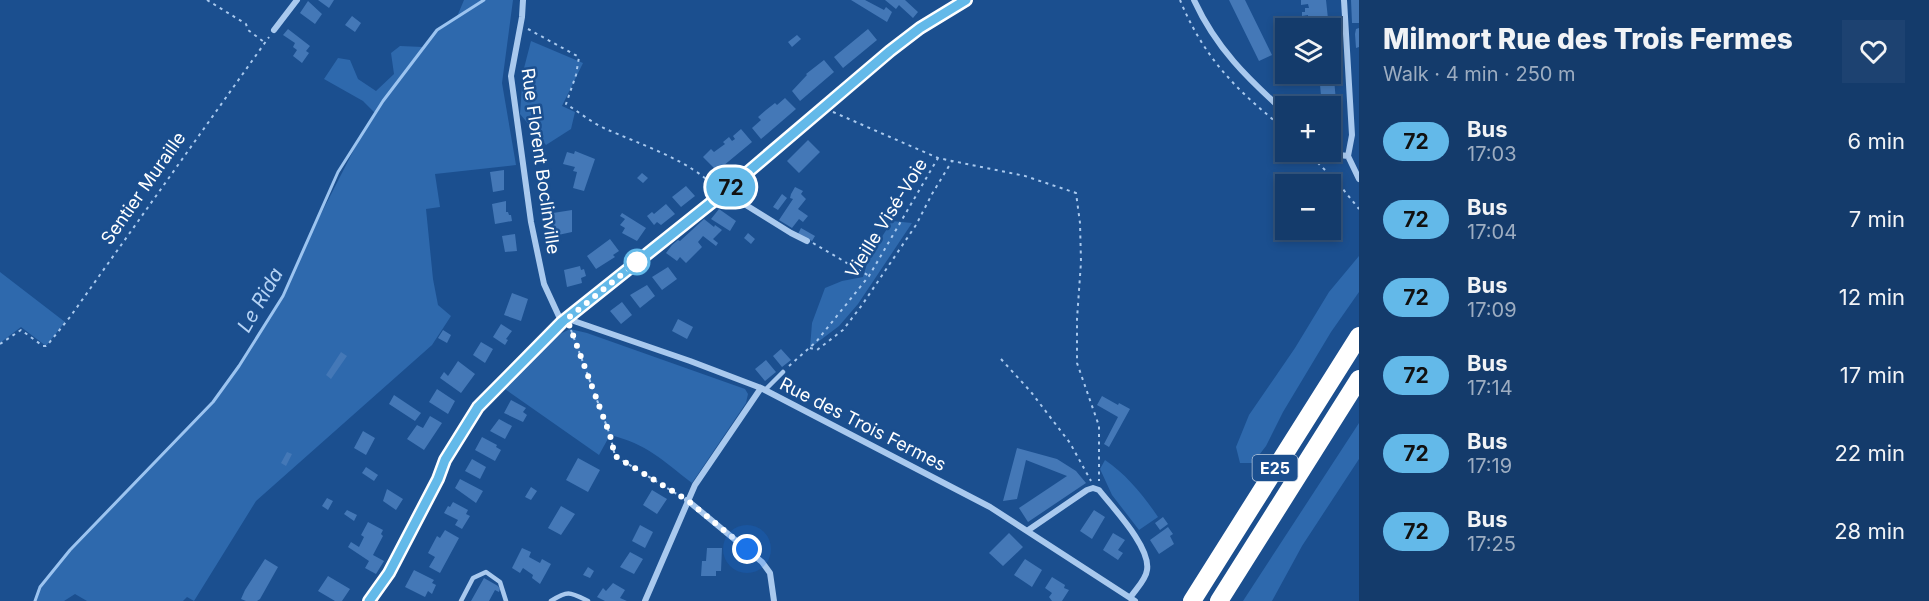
<!DOCTYPE html>
<meta charset="utf-8">
<style>
:root{--surface:#143b6b;--page:#1d4271;--text:#f1f3f6;--muted:#9dadc1;--line:#33557e}
body{margin:0;font-family:Inter,sans-serif;background:var(--page);color:var(--text);height:100vh;display:flex;flex-direction:column;font-size:22px;white-space:nowrap}
*{box-sizing:border-box;margin:0}
p{font-size:20px;color:var(--muted)}
.icon{flex:none;width:33px;height:33px;fill:none;stroke:currentColor;stroke-width:2;stroke-linecap:round;stroke-linejoin:round}
.map{position:relative;flex:1;overflow:hidden}
.side{display:flex;flex-direction:column;background:var(--surface);width:570px}
.side>*{flex:none}
.badge{padding:0 12px;border-radius:20px;font-size:21px;line-height:39px}
.tools{position:absolute;left:1275px;top:18px;display:grid;gap:12px}
.tools a{display:grid;place-items:center;width:66px;height:66px;border-radius:0px;background:var(--surface);box-shadow:0 3px 9px #0003,0 0 0 2px var(--line);font-size:30px}
.you{position:absolute;width:30px;height:30px;margin:-15px;border:4px solid #fff;border-radius:50%;background:#1a73e8;box-shadow:0 0 0 9px #1a73e833}
.map>.badge{position:absolute;translate:-50% -50%;box-shadow:0 0 0 3px #fff}
.round{display:grid;place-items:center;flex:none;width:63px;height:63px;border-radius:0px;background:var(--page)}
.headline{display:flex;align-items:center;justify-content:space-between;height:102px;padding:0 24px}
h1{font-size:28px;font-weight:800;line-height:45px}
ul{padding:0;list-style:none}
li{display:flex;align-items:center;gap:18px;height:78px;padding:0 24px}
li div{flex:1}
li b{display:block;font-size:22px}
li em{font-style:normal}
li .badge{min-width:66px;font-weight:700;text-align:center}
main{display:flex;flex:1;min-height:0}
.map>svg:first-child{display:block}
.green{fill:#2e69ad}
.lines{fill:none;stroke-linecap:round;stroke-linejoin:round}
.stream{stroke:#9cc4f0;stroke-width:3}
.building{fill:#4478b7}
.path{stroke:#a9c9ee;stroke-width:2;stroke-dasharray:3 4.5;stroke-linecap:butt}
.service{stroke:#a9c9ee;stroke-width:4.5}
.minor{stroke:#a9c9ee;stroke-width:6}
.tertiary{stroke:#a9c9ee;stroke-width:10}
.motorway{stroke:#fff;stroke-width:18}
.line-casing{stroke:#fff;stroke-width:14}
.line{stroke:#63b9e9;stroke-width:9}
.walk{stroke:#fff;stroke-width:6;stroke-dasharray:0 10.8}
.stop-dot{fill:#fff;stroke:#63b9e9;stroke-width:3}
.labels{text-anchor:middle;dominant-baseline:central;stroke-width:5;stroke-linejoin:round;paint-order:stroke}
.shield{fill:#1b4f8f;stroke:#bbcadd;stroke-width:1.5}
.shield-label{font-size:16px;font-weight:bold;fill:#fff}
.street-label{font-size:18px;fill:#fff;stroke:#1b4f8f}
.water-label{font-size:20px;font-style:italic;fill:#b5d3f5;stroke:#1b4f8f}
</style>
<main>
<div class="map">
<svg width="1359" height="601" viewBox="0 0 1359 601">
<rect width="100%" height="100%" fill="#1b4f8f"/>
<path class="green" d="M464,0H513L502,83L516,165L435,174L440,207L426,209L433,279L438,305L451,316L432,345L256,501L194,601L187,597L183,601H87L75,594L64,601H35L40,587L70,550L213,402L239,366L283,296L303,249L366,126L375,113L363,101L324,79L338,58L350,60L358,79L376,91L394,74L391,53L400,46L423,47L437,30L456,19Z
M531,41L583,63L562,106L575,112L571,129L546,145L520,114L523,72Z
M892,221L912,223L858,304L839,326L810,348L812,323L825,288L842,281L863,277L869,257Z
M1359,256V292L1331,332L1283,412L1266,446L1253,463H1240L1236,447L1249,415L1295,348L1329,292Z
M0,272L65,322L46,346L21,327L0,343Z
M570,329L587,333L745,389L748,394L746,403L692,483C662,460 647,444 610,435L599,455L502,387L560,334Z
M1359,423V459L1302,546L1272,601H1243Z
M1105,460C1126,474 1144,496 1158,517L1139,530L1112,495L1100,469Z"/>
<g class="lines">
<path class="stream" d="M35,601L40,587L70,550L213,402L239,366L283,296L338,172L383,101L437,30L484,0"/>
</g>
<path class="building" d="M318,0H334L329,8Z
M851,0H865L884,10L886,7L892,12L887,22Z
M885,0H905L918,12L913,18L901,7L899,5L896,9Z
M1229,0H1245L1272,55L1259,61Z
M1301,0H1326L1329,28H1305V23H1308V15L1302,16V12H1305V8H1309L1308,4L1301,5Z
M1351,0H1359V23H1352Z
M308,1L322,14L315,24L300,13Z
M352,16L361,23L355,32L345,25Z
M1359,28V47L1356,48L1355,34L1356,29Z
M288,29L310,46L306,51L309,53L302,63L293,56L297,50L293,47L295,43L283,35Z
M868,29L877,40L843,68L834,57Z
M797,35L801,39L792,47L788,42Z
M824,60L834,72L800,101L792,91L807,75L806,74Z
M1330,66H1333L1338,126L1330,127V106H1322L1319,74H1330Z
M785,98L796,109L761,139L752,128L761,120L758,117L766,110L775,103L777,105Z
M741,129L752,142L717,171L703,157L711,149L714,152L725,144L723,142L729,137L732,141L735,139L733,136Z
M808,140L820,152L799,173L787,161Z
M575,151L595,159L584,191L573,188L577,172L573,171L575,167L563,164L567,152L574,154Z
M504,170V190L493,192L490,172Z
M642,173L648,178L643,183L637,178Z
M686,186L695,196L681,207L672,197Z
M795,187L803,191L801,194L806,199L798,209L808,216L803,222L799,219L792,228L779,220L793,199L790,198L791,194Z
M782,194L787,198L778,210L773,207Z
M506,201V212H508L509,215H511L512,221L495,224L492,204Z
M666,204L675,214L661,225L657,222L654,225L647,216L652,212L654,214Z
M719,209L736,221L730,231L711,219Z
M572,210V232L558,235L556,228L553,229V213Z
M622,213L646,228L637,241L622,233L625,228L620,225L625,219L620,216Z
M704,219L714,227L715,225L722,230L713,239L718,243L716,246L703,236L698,242L702,247L686,263L680,257L677,261L666,253L672,245L678,240L680,241Z
M801,228L815,236L812,241L798,234Z
M748,233L755,239L751,244L744,238Z
M515,234L517,251L505,252L502,236Z
M610,239L619,251L613,255L615,257L596,269L587,256Z
M580,266L581,270L584,269L586,276L581,278L582,283L567,287L564,270Z
M668,267L677,279L662,290L652,277Z
M647,285L655,296L640,308L630,295Z
M512,293L528,299L521,321L504,315Z
M622,302L632,315L621,324L610,311Z
M678,319L693,327L687,339L672,331Z
M501,324L512,331L506,339L508,340L505,345L493,337Z
M443,330L451,335L447,343L438,338Z
M481,342L493,349L485,363L473,355Z
M781,349L791,360L782,367L773,356Z
M341,352L347,356L331,379L326,375Z
M766,360L776,372L765,381L755,369Z
M458,361L475,374L461,393L440,378L444,372L448,376Z
M437,389L455,401L448,414L429,402Z
M394,395L421,413L415,421L389,404Z
M1102,396L1118,405L1119,403L1130,409L1109,447L1104,444L1118,417L1097,405Z
M511,400L526,408L523,412L527,415L523,422L504,413Z
M430,416L442,423L424,450L407,439L417,425L423,428Z
M499,419L512,426L505,439L490,431Z
M363,431L375,438L366,455L354,448Z
M482,437L497,445L496,447L501,450L495,461L475,450Z
M1017,448L1057,459L1076,471L1086,483L1028,522L1019,508L1067,476L1026,460L1017,499L1003,501Z
M287,452L292,454L286,466L281,463Z
M578,458L600,470L588,492L566,480Z
M472,459L486,467L480,479L465,471Z
M366,467L378,475L374,481L362,473Z
M460,479L483,491L476,503L455,488Z
M531,487L537,491L531,500L525,497Z
M387,489L403,499L396,510L383,501Z
M652,490L667,499L657,514L643,505Z
M327,498L333,501L328,510L322,506Z
M453,502L468,510L466,514L470,516L462,529L455,525L458,520L444,513L448,506L450,507Z
M561,506L575,514L561,535L548,528Z
M347,510L357,515L354,521L344,514Z
M1094,510L1105,517L1092,539L1080,531Z
M1163,517L1168,524L1160,530L1155,523Z
M368,522L383,530L381,534L383,536L373,555L384,561L376,574L365,568L369,561L348,547L351,542L359,547L364,537L361,535Z
M640,525L653,532L645,548L632,541Z
M1168,527L1173,534L1170,536L1174,544L1159,554L1150,540Z
M445,530L459,538L440,573L429,567L435,557L428,553L437,536L440,538Z
M1009,533L1023,547L1003,566L989,553Z
M1113,533L1125,540L1118,550L1123,553L1118,560L1103,550Z
M522,548L531,552L529,557L540,563L542,559L551,564L540,584L532,578L533,575L523,568L520,573L512,568Z
M707,548H722L721,571H716V576H701L702,561H706Z
M630,552L643,559L634,574L620,567Z
M265,559L278,567L260,599L257,601H246L241,599L245,590Z
M1025,559L1042,570L1032,587L1014,575Z
M588,567L594,571L590,578L583,575Z
M414,570L434,580L432,583L436,585L432,594L428,591L425,597L405,587Z
M328,576L350,589L342,601H335L318,591Z
M1052,577L1065,585L1064,588L1069,590L1062,601H1052L1049,597L1052,593L1045,588Z
M484,578L498,586L500,589L499,592L495,590L489,601H471Z
M613,583L625,590L620,598L627,601H605L597,597L603,588L606,591Z"/>
<g class="lines">
<path class="path" d="M207,0L246,24L248,30L264,42
M1180,0C1191,27 1207,54 1227,76C1244,96 1266,113 1286,131
M528,29L579,57L576,75L566,104C579,112 592,123 606,129C637,143 694,162 715,188
M833,112L938,158L1025,176L1076,193L1080,223L1081,262L1077,319V363L1099,426V481
M1307,152L1338,183L1359,209
M813,243L869,276
M571,330L610,435L615,456L680,496
M0,344L21,330L43,346H46L49,343L70,317L269,37
M810,348L817,350L843,330L862,305L916,225L932,194L952,161
M1001,359L1031,392L1070,443L1091,481
M789,366L816,342L869,276L938,158"/>
<path class="service" d="M765,390L783,372
M461,601L473,578L486,572L500,582L506,601
M551,601C568,590 570,592 588,601"/>
<path class="minor" d="M523,0L522,17L511,76L531,222L544,284L562,323
M1194,0C1216,48 1247,78 1286,113
M1344,0L1352,135L1348,156
M274,30L297,0
M1328,152L1330,154L1348,156L1359,179
M725,192L791,233L807,241
M568,319L690,361L761,388L990,507L1135,601
M687,500L762,562L770,573L774,601
M1027,531L1087,490L1093,488L1099,490C1113,508 1151,547 1147,570C1146,580 1135,590 1130,598
M645,601L695,485L761,388"/>
<path class="tertiary" d="M369,601L389,573L438,479L445,460L478,407L562,323L721,195L890,51L920,28L966,0"/>
<path class="motorway" d="M1192,601L1359,336
M1219,601L1359,379"/>
</g>
<g class="lines">
<defs>
<path id="line" d="M369,601L389,573L438,479L445,460L478,407L562,322L721,195L890,51L920,28L966,0"/>
</defs>
<use href="#line" class="line-casing"/>
<use href="#line" class="line"/>
<path class="walk" d="M637,262L567,319L610,435L615,456L687,500L747,549"/>
</g>
<circle class="stop-dot" cx="637" cy="262" r="12"/>
<g class="labels">
<rect class="shield" x="1252.5" y="455" width="45" height="26" rx="4.5"/>
<g class="shield-label">
<text x="1275" y="468">E25</text>
</g>
<g class="street-label">
<text transform="translate(541 161) rotate(82)">Rue Florent Boclinville</text>
<text transform="translate(143 188) rotate(-55)">Sentier Muraille</text>
<text transform="translate(886 218) rotate(-58)">Vieille Visé-Voie</text>
<text transform="translate(863 424) rotate(27)">Rue des Trois Fermes</text>
</g>
<g class="water-label">
<text transform="translate(260 300) rotate(-60)">Le Rida</text>
</g>
</g>
</svg>
<div class="tools">
<a><svg class="icon" aria-label="layers" viewBox="0 0 24 24"><path d="M12 4l9 5-9 5-9-5zM3 14l9 5 9-5"/></svg></a>
<a>+</a>
<a>−</a>
</div>
<div class="you" style="left:747px;top:549px"></div>
<b class="badge" style="left:731px;top:187px;background:#63b9e9;color:#111">72</b>
</div>
<section class="side">
<div class="headline"><div><h1>Milmort Rue des Trois Fermes</h1><p>Walk · 4 min · 250 m</p></div><a class="round"><svg class="icon" aria-label="heart" viewBox="0 0 24 24"><path d="M12 20l-8-8c-3-5 5-10 8-4 3-6 11-1 8 4z"/></svg></a></div>
<ul>
<li><span class="badge" style="background:#63b9e9;color:#111">72</span><div><b>Bus</b><p>17:03</p></div><em>6 min</em></li>
<li><span class="badge" style="background:#63b9e9;color:#111">72</span><div><b>Bus</b><p>17:04</p></div><em>7 min</em></li>
<li><span class="badge" style="background:#63b9e9;color:#111">72</span><div><b>Bus</b><p>17:09</p></div><em>12 min</em></li>
<li><span class="badge" style="background:#63b9e9;color:#111">72</span><div><b>Bus</b><p>17:14</p></div><em>17 min</em></li>
<li><span class="badge" style="background:#63b9e9;color:#111">72</span><div><b>Bus</b><p>17:19</p></div><em>22 min</em></li>
<li><span class="badge" style="background:#63b9e9;color:#111">72</span><div><b>Bus</b><p>17:25</p></div><em>28 min</em></li>
</ul>
</section>
</main>
